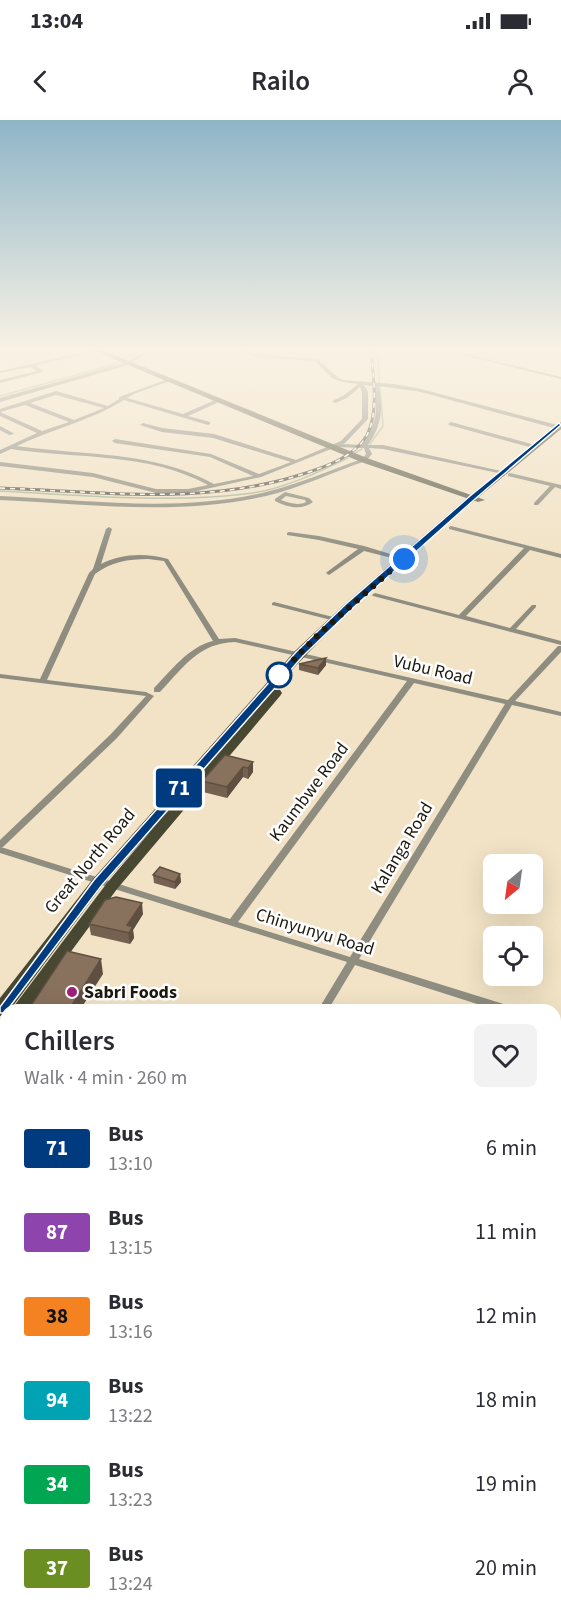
<!DOCTYPE html>
<meta charset="utf-8">
<style>
:root{--surface:#fff;--page:#f2f2f3;--text:#2b2b33;--muted:#7c7c81}
body{margin:0;font-family:"Source Sans 3",sans-serif;background:var(--page);color:var(--text);height:100vh;display:flex;flex-direction:column;font-size:22px;white-space:nowrap}
*{box-sizing:border-box;margin:0}
p{font-size:20px;color:var(--muted)}
.icon{flex:none;width:33px;height:33px;fill:none;stroke:currentColor;stroke-width:2;stroke-linecap:round;stroke-linejoin:round}
.map{position:relative;flex:1;overflow:hidden}
.sheet{position:absolute;left:0px;top:884px;width:561px;height:620px;display:flex;flex-direction:column;background:var(--surface);border-radius:18px 18px 0 0;box-shadow:0 6px 24px #0002}
.sheet>*{flex:none}
.badge{padding:0 12px;border-radius:4px;font-size:21px;line-height:39px}
.needle{width:39px;rotate:209deg}
.buttons{position:absolute;left:483px;top:734px;display:grid;gap:12px}
.buttons a{display:grid;place-items:center;width:60px;height:60px;border-radius:9px;background:var(--surface);box-shadow:0 6px 24px #0002;font-size:30px}
.you{position:absolute;width:30px;height:30px;margin:-15px;border:4px solid #fff;border-radius:50%;background:#1a73e8;box-shadow:0 0 0 9px #1a73e833}
.map>.badge{position:absolute;translate:-50% -50%;box-shadow:0 0 0 3px #fff}
.round{display:grid;place-items:center;flex:none;width:63px;height:63px;border-radius:9px;background:var(--page)}
.summary{display:flex;align-items:center;justify-content:space-between;height:102px;padding:0 24px}
h1{font-size:28px;font-weight:600;line-height:45px}
ul{padding:0;list-style:none}
li{display:flex;align-items:center;gap:18px;height:84px;padding:0 24px}
li div{flex:1}
li b{display:block;font-size:22px}
li em{font-style:normal}
li .badge{min-width:66px;font-weight:700;text-align:center}
.status{display:flex;justify-content:space-between;align-items:center;height:42px;padding:0 30px;background:var(--surface);direction:ltr}
.status svg{height:16px;fill:currentColor}
header{display:flex;justify-content:space-between;align-items:center;height:78px;padding:0 24px;background:var(--surface);font-size:27px;font-weight:600}
.map>svg:first-child{display:block}
.lines{fill:none;stroke-linecap:round;stroke-linejoin:round}
.stream{stroke:#abb799;stroke-width:1.5}
.street{fill:#8e8d80;fill-rule:evenodd}
.secondary{fill:#656451;fill-rule:evenodd}
.primary{fill:#484731;fill-rule:evenodd}
.rail-casing{stroke:#605848;stroke-width:3}
.rail{stroke:#fff;stroke-width:1.5;stroke-dasharray:5;stroke-linecap:butt}
.wall{fill:#756150}
.shaded-wall{fill:#5f4f41}
.building{fill:#88715d;stroke:#5f4f41;stroke-width:1.5}
.line{fill:#003b80;stroke:#fff;stroke-width:1.5}
.walk{stroke:#1e190e;stroke-width:6;stroke-dasharray:0 10.8}
.stop-dot{fill:#fff;stroke:#003b80;stroke-width:3}
.poi-dot{fill:#9c2077;stroke:#fff;stroke-width:2}
.labels{text-anchor:middle;dominant-baseline:central;stroke-width:5;stroke-linejoin:round;paint-order:stroke}
.street-label{font-size:18px;fill:#1e190e;stroke:#fff}
.poi-label{font-size:18px;font-weight:bold;fill:#1e190e;stroke:#fff;text-anchor:start}
</style>
<div class="status"><b>13:04</b><svg viewBox="0 0 49 12"><path d="M0 12V9h3v3zM5 12V6h3v6zM10 12V3h3v9zM15 12V0h3v12zM26 1h20v11H26zM47 4h2v5h-2z"/></svg></div>
<header><svg class="icon" aria-label="back" viewBox="0 0 24 24"><path d="M15 5l-7 7 7 7"/></svg>Railo<svg class="icon" aria-label="person" viewBox="0 0 24 24"><circle cx="12" cy="8" r="4"/><path d="M4 21q1-7 8-7t8 7"/></svg></header>
<div class="map">
<svg width="561" height="1502" viewBox="0 0 561 1502">
<rect width="100%" height="100%" fill="#f2e3c6"/>
<g class="lines">
<path class="stream" d="M378,230L379,263
M0,276L112,245L141,230
M370,324L383,306L380,265
M355,333L362,329
M0,371C82,375 171,384 253,373C283,369 321,351 348,338"/>
<path class="street" d="M92,230H99L35,246L43,250V252L0,263V260L37,251L30,247L0,253V251Z
M147,230H152L132,242V244L0,282V278L127,242Z
M235,230H242L260,235L318,239L336,256L343,260L394,264L421,269L561,306V310L421,272L379,266C383,291 382,304 368,325H383L501,351L503,352V354L383,329L369,328L372,334L366,341C333,352 300,368 266,376C179,396 88,384 0,380V376C88,380 180,393 266,372C299,364 330,350 362,339L366,334L364,328L336,327L261,357L188,373H156L93,357L0,346V342L93,353L156,369H188L208,365C148,332 77,339 11,329L0,334V330L37,313L0,296V289L56,271L108,286L119,279V277L168,259H170V261L136,273L127,278L183,294L215,280H219V282L188,296L210,302V304L208,305L124,280C90,301 52,309 17,326C85,336 152,330 214,364L253,356L210,337L115,323L112,321L115,319L211,334L259,354L291,342L213,318L162,312L140,305L143,303L162,308L214,314L296,340L341,321L362,299V272L360,267L347,278L335,283L332,281L343,276L358,264L342,262L332,258L315,241L260,237ZM364,265L374,266C378,291 377,303 362,325L342,324L345,323L368,299V272ZM56,275L104,288L74,300L30,283ZM25,285L69,302L42,311L0,292Z
M442,230H449L561,257V259Z
M558,230H561V231H558Z
M451,302L535,325L536,326L533,328L449,305L448,304Z
M0,306L13,313L14,314L9,315L0,310Z
M510,353L561,365V369L555,367L538,385H534V383L550,366L508,356V354Z
M285,372L309,378L313,382C301,391 287,387 275,381V379ZM286,376L305,380L306,382C298,386 290,383 281,380Z
M451,406L561,434V438L530,430L466,496L510,508L532,485H536V487L516,509L561,521V525L373,476L372,475L375,473L459,495L524,428L449,409V407Z
M109,407L112,409L101,444C122,433 146,433 168,439L219,519L235,518L508,580L558,526H561V532L515,581L561,592V596L512,585L359,839L513,887L514,890H496L355,845L328,890H318L347,842L0,733V720L111,614L146,576L0,558V554L40,559L89,453L93,449L106,409ZM148,439L164,441L213,521C188,527 171,551 154,568V572H160C183,548 198,523 235,522L407,561L230,799L1,727H3L117,618L154,576L146,572L47,560L95,454C111,442 128,439 148,439ZM414,563L505,584L350,837L238,802Z
M289,412L319,416L364,426L407,439L404,441L364,431L329,455L326,453L327,452L358,429L319,420L287,415V413Z
M274,482L337,498L338,499L335,501L272,485V483Z
M555,900L561,902V910L555,908Z
M561,1022V1039L559,1043L555,1045V1027L557,1023Z
M555,1116L561,1118V1128L555,1126Z
M0,1183L6,1185V1197L0,1195Z
M555,1417L561,1419V1434L555,1432Z
M143,1497H160L162,1502H146Z
M339,1497H360L357,1502H337Z"/>
<path class="secondary" d="M92,230H102L367,338L485,380L478,382L361,342Z"/>
<path class="primary" d="M561,302V309C462,391 359,473 274,570H280L282,573L280,576L117,769L28,890H11L107,763L151,711L103,765L10,890H6V894L0,896V878L93,759L295,531L346,483L469,376Z
M6,901V920L0,922V903Z"/>
<defs>
<path id="rail" d="M0,368C107,372 211,387 315,350C333,344 357,333 367,315C379,292 373,255 371,230"/>
</defs>
<use href="#rail" class="rail-casing"/>
<use href="#rail" class="rail"/>
</g>
<path class="wall" d="M326,538V545L318,555L299,550V544Z
M253,642V652L248,659L243,657L227,678L203,672L202,661Z
M180,754L181,762L175,769L154,763L153,755Z
M143,794L133,810L134,818L130,824L91,815L89,804Z"/>
<path class="shaded-wall" d="M326,538V545L318,555V548Z
M253,642V652L248,659V648Z
M243,647V657L227,678V667Z
M180,754L181,762L175,769V762Z
M142,783L143,794L133,810L134,818L130,824L127,805Z
M101,839L103,854L80,890H69Z"/>
<path class="building" d="M326,538L318,548L299,544Z
M225,635L253,642L248,648L243,647L227,667L202,661Z
M160,747L180,754L175,762L153,755Z
M116,777L142,783L127,805L133,807L129,813L89,804L105,780Z
M67,831L101,839L69,890H28Z"/>
<linearGradient id="sky" x2="0" y2="1"><stop stop-color="#8fb5c8"/><stop offset="0.52" stop-color="#f9f2e5"/><stop offset="1" stop-color="#f9f2e5" stop-opacity="0"/></linearGradient>
<rect width="561" height="440" fill="url(#sky)"/>
<path class="line" d="M559,303L561,305L475,379L354,487L303,536L102,765L5,893H0V887L94,760L296,532L347,483L470,376Z"/>
<g class="lines">
<path class="walk" d="M279,555L319,514L404,439"/>
</g>
<circle class="stop-dot" cx="279" cy="555" r="12"/>
<circle class="poi-dot" cx="72" cy="872" r="6"/>
<g class="labels">
<g class="street-label">
<text transform="translate(433 550) rotate(13)">Vubu Road</text>
<text transform="translate(309 672) rotate(-53)">Kaumbwe Road</text>
<text transform="translate(402 728) rotate(-59)">Kalanga Road</text>
<text transform="translate(90 741) rotate(-50)">Great North Road</text>
<text transform="translate(315 812) rotate(17)">Chinyunyu Road</text>
</g>
<g class="poi-label">
<text x="84" y="872">Sabri Foods</text>
</g>
</g>
</svg>
<div class="buttons">
<a><svg class="needle" viewBox="-14 -14 28 28"><path d="M0-13l5 13h-10z" fill="#e53935"/><path d="M0 13l5-13h-10z" fill="#7c7c81"/></svg></a>
<a><svg class="icon" aria-label="locate" viewBox="0 0 24 24"><circle cx="12" cy="12" r="6"/><path d="M12 2v4M12 18v4M2 12h4M18 12h4"/></svg></a>
</div>
<div class="you" style="left:404px;top:439px"></div>
<b class="badge" style="left:179px;top:668px;background:#003b80;color:#fff">71</b>
<section class="sheet">
<div class="summary"><div><h1>Chillers</h1><p>Walk · 4 min · 260 m</p></div><a class="round"><svg class="icon" aria-label="heart" viewBox="0 0 24 24"><path d="M12 20l-8-8c-3-5 5-10 8-4 3-6 11-1 8 4z"/></svg></a></div>
<ul>
<li><span class="badge" style="background:#003b80;color:#fff">71</span><div><b>Bus</b><p>13:10</p></div><em>6 min</em></li>
<li><span class="badge" style="background:#8e44ad;color:#fff">87</span><div><b>Bus</b><p>13:15</p></div><em>11 min</em></li>
<li><span class="badge" style="background:#f58220;color:#111">38</span><div><b>Bus</b><p>13:16</p></div><em>12 min</em></li>
<li><span class="badge" style="background:#00a3b4;color:#fff">94</span><div><b>Bus</b><p>13:22</p></div><em>18 min</em></li>
<li><span class="badge" style="background:#00a651;color:#fff">34</span><div><b>Bus</b><p>13:23</p></div><em>19 min</em></li>
<li><span class="badge" style="background:#6b8e23;color:#fff">37</span><div><b>Bus</b><p>13:24</p></div><em>20 min</em></li>
</ul>
</section>
</div>
